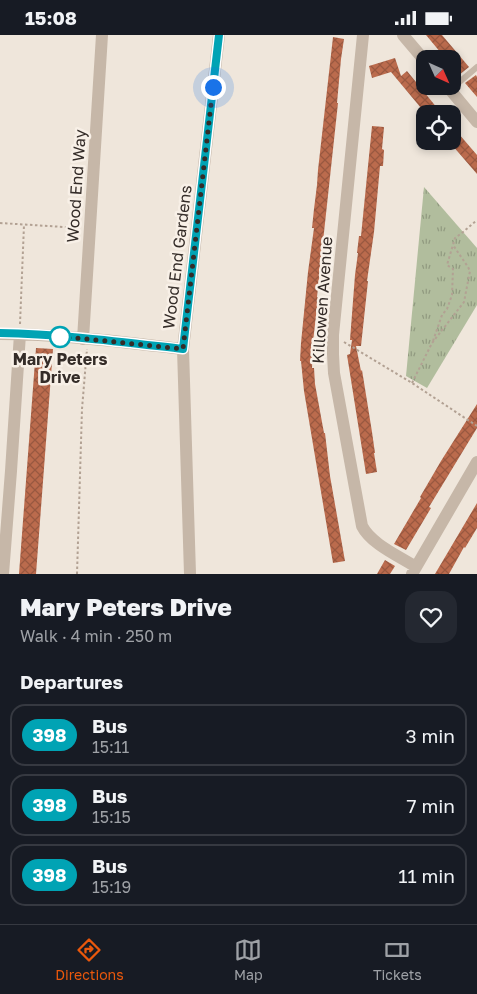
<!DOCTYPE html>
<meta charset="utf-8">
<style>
:root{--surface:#171b24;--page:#242831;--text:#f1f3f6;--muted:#9ea1a6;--line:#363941;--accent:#ea580c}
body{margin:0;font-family:"Golos Text",sans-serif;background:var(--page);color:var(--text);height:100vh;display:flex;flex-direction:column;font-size:19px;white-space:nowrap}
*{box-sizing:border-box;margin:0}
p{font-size:16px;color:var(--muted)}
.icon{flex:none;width:28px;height:28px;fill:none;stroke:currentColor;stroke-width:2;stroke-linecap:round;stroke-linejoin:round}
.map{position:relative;height:539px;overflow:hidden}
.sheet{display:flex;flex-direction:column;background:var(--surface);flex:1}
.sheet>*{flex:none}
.badge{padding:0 10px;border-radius:16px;font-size:18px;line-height:32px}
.needle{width:32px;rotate:135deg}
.buttons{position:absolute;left:416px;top:15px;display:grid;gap:10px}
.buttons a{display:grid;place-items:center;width:45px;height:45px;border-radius:10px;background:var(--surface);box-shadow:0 2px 8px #0003;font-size:25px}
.you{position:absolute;width:25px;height:25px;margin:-12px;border:4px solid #fff;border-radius:50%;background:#1a73e8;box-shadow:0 0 0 8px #1a73e833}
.map>.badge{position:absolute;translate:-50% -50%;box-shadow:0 0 0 2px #fff}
h2{padding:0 20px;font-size:19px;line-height:45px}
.round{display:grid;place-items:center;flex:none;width:52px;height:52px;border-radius:15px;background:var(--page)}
.overview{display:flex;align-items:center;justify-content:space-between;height:85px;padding:0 20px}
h1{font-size:24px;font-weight:800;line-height:38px}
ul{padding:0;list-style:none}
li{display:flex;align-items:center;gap:15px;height:62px;margin:0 10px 8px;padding:0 10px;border:2px solid var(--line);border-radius:15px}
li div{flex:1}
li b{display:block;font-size:19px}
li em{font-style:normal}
li .badge{min-width:55px;font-weight:700;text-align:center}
.status{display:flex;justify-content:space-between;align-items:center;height:35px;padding:0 25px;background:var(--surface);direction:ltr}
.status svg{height:14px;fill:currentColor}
.tab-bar{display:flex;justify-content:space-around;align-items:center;height:70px;border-top:1px solid var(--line);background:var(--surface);font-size:14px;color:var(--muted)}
.tab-bar a{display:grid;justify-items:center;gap:2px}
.tab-bar .current{color:var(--accent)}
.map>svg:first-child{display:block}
.park{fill:url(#park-tufts)}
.building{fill:url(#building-cross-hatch)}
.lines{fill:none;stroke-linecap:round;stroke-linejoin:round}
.path{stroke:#b2a193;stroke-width:2;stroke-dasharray:2.5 2.5;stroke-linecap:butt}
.lane{stroke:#c6b7a8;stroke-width:6}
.street{stroke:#c6b7a8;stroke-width:12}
.line-casing{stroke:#fff;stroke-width:11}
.line{stroke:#00a3b4;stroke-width:8}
.walk{stroke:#342c28;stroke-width:5;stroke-dasharray:0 9}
.stop-dot{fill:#fff;stroke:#00a3b4;stroke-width:2.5}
.labels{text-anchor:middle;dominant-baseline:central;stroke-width:5;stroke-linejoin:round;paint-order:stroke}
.street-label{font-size:16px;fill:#342c28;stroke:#f8f0e7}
.stop-label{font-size:16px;font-weight:bold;fill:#342c28;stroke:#f8f0e7}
</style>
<div class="status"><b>15:08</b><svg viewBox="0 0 49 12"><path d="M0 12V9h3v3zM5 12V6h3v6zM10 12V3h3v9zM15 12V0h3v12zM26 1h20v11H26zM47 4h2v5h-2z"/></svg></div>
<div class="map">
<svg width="477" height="539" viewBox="0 0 477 539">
<defs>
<pattern id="park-tufts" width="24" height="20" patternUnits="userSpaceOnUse" patternTransform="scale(1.25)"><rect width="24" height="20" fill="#b1bd9d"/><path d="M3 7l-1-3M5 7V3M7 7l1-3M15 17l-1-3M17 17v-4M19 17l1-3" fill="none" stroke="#919a80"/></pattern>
<pattern id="building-cross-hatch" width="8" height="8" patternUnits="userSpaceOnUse" patternTransform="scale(1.25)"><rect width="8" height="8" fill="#bb6b4d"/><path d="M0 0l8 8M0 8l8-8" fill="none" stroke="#995840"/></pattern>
</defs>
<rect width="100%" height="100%" fill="#efe6db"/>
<path class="park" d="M424,152L477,213V270L427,353L406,341Z"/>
<path class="building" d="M426,0H442L469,32L459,40L452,32V24H446Z
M333,2L344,4L341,24L337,68H338L317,262L318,263L313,307L312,333H314L315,349L324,398H325L330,441L345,526L333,528L304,356L301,326H300L301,308L308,237L314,193H312L314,174L317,150L318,135Z
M395,23L401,41L407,36L442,79H426L391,37L372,43L369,31Z
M476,40L477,42V62L465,48Z
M372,91L384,92L382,114L384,115L383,131H380L374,197L367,246H368L361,311H356L361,336L362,335L372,397L375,418H374L377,437L366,439L347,320L350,319L352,305H350L355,240L358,218H357L359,201H361Z
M452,91L477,120V139L452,110Z
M36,313L53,314L36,539H19Z
M477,369V393L429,472L431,473L406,515L394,509L421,463L420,462L441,426Z
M477,468V493L465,513L464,512L449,539H435Z
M385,525L395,531L390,539H377Z"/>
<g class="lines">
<path class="path" d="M0,188L80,193
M20,289L24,190
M433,306L442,280L447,274L452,260L453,234L447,230L455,203L463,197L477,185
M344,307L412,348L477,391
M412,348L432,308L464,267L470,236L468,232L453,210
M77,539L82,374L87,314"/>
<path class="lane" d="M450,55L477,32"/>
<path class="street" d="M363,0L333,300V319L334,338L362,491C371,509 399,521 416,532
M403,0L425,26
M447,51L477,87
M0,299C61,299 122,307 183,314
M83,304L102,0
M3,539L11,436L20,299
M190,539L183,314L219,0
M412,539L477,427"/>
</g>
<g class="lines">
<defs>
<path id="line" d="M0,298C61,299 122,307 183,314L219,0"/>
</defs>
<use href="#line" class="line-casing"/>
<use href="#line" class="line"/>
<path class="walk" d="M60,302L87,304L183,314L213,52"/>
</g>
<circle class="stop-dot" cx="60" cy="302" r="10"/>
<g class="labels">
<g class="street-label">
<text transform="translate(76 151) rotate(-86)">Wood End Way</text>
<text transform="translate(177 222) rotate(-83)">Wood End Gardens</text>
<text transform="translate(322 265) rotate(-86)">Killowen Avenue</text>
</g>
<g class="stop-label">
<text x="60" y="324">Mary Peters<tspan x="60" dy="18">Drive</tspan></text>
</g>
</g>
</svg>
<div class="buttons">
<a><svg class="needle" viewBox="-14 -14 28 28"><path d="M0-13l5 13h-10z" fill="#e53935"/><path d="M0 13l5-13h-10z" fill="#9ea1a6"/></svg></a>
<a><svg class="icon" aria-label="locate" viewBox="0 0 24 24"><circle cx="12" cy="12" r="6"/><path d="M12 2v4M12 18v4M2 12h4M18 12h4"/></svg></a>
</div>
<div class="you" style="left:213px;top:52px"></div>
</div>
<section class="sheet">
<div class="overview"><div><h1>Mary Peters Drive</h1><p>Walk · 4 min · 250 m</p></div><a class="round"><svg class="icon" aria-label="heart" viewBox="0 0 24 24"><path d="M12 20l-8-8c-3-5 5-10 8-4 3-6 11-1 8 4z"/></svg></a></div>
<h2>Departures</h2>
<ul>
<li><span class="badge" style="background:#00a3b4;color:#fff">398</span><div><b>Bus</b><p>15:11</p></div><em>3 min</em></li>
<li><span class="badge" style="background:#00a3b4;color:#fff">398</span><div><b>Bus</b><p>15:15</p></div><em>7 min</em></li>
<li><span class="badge" style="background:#00a3b4;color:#fff">398</span><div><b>Bus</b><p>15:19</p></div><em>11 min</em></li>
</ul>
</section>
<nav class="tab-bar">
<a class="current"><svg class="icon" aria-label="directions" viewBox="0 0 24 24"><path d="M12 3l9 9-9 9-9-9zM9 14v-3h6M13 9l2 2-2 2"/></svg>Directions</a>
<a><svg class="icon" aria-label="map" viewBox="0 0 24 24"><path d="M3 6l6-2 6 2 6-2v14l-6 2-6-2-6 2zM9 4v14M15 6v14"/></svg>Map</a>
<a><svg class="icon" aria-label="tickets" viewBox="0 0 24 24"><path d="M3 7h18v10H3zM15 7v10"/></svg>Tickets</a>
</nav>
